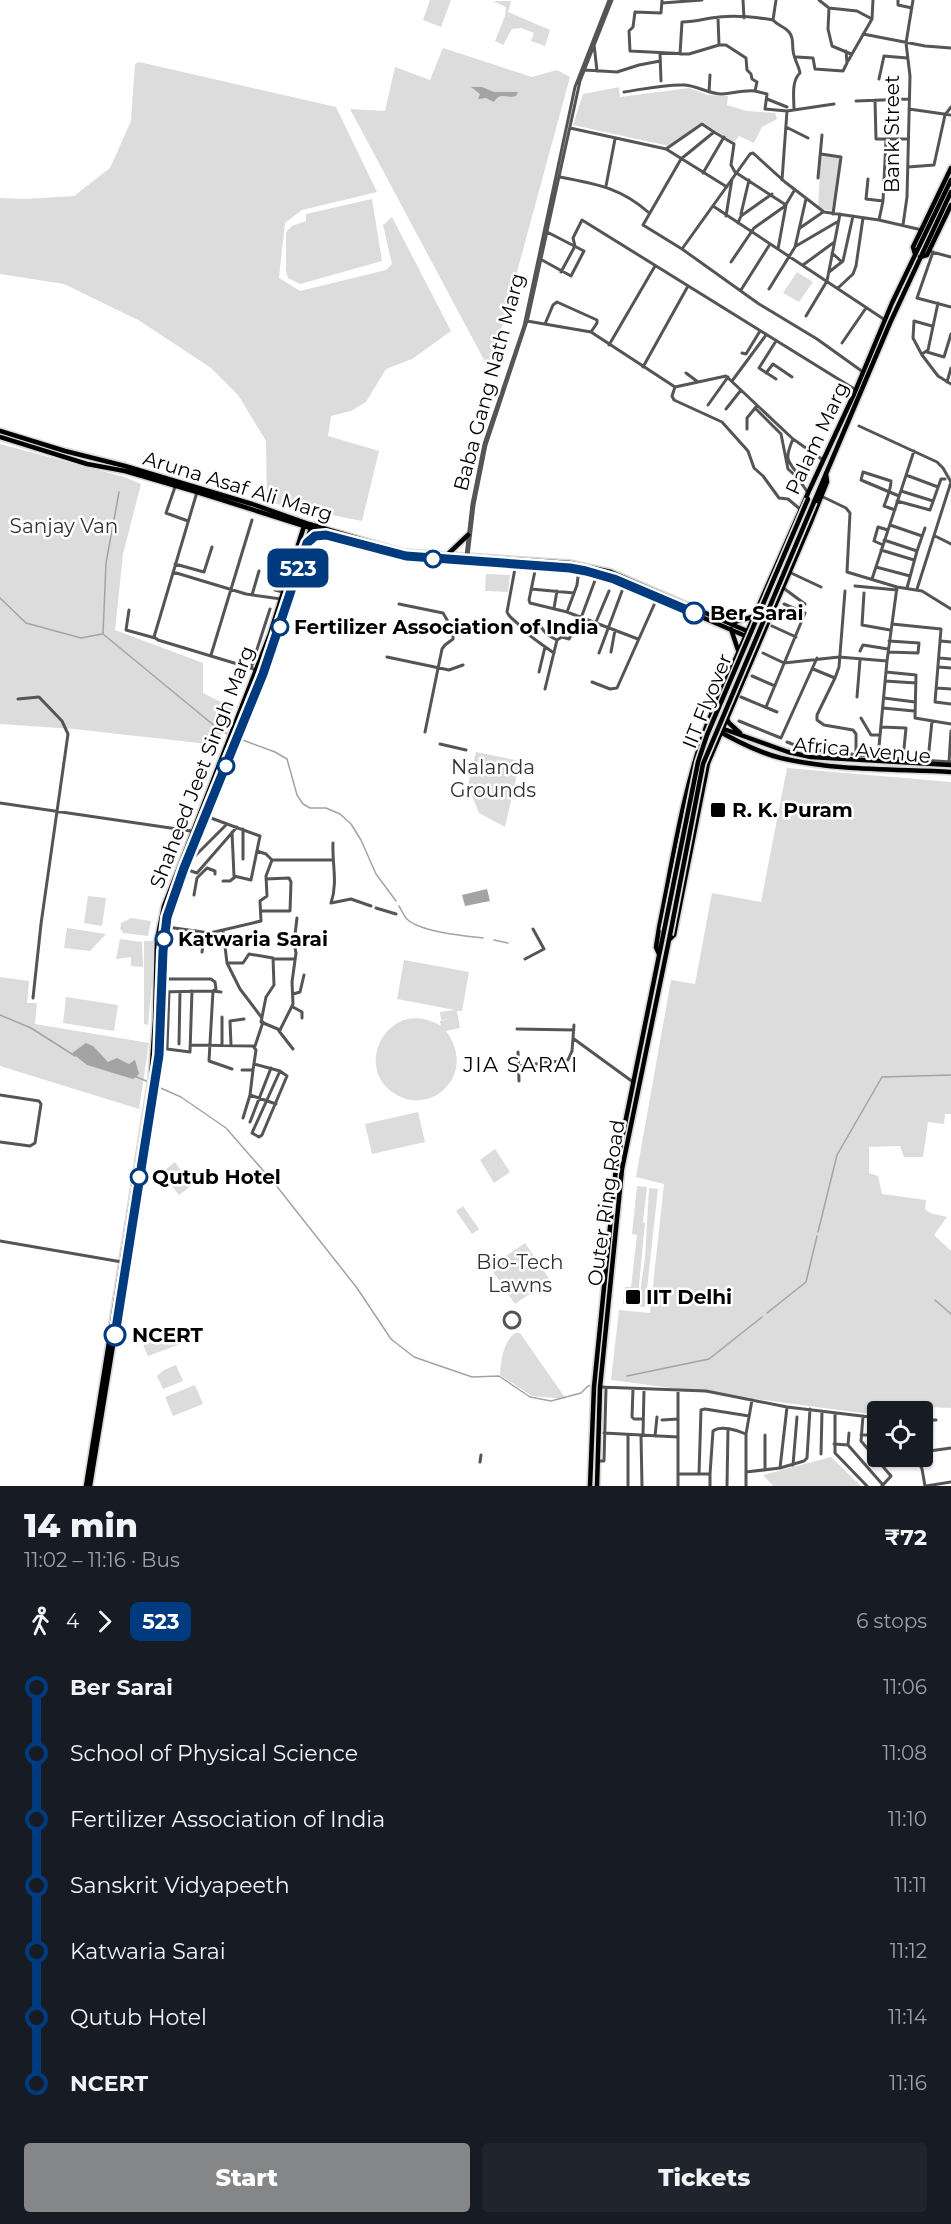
<!DOCTYPE html>
<meta charset="utf-8">
<style>
:root{--surface:#171b24;--page:#20242c;--text:#f1f3f6;--muted:#9ea1a6;--accent:#858687}
body{margin:0;font-family:Montserrat,sans-serif;background:var(--page);color:var(--text);height:100vh;display:flex;flex-direction:column;font-size:22px;white-space:nowrap}
*{box-sizing:border-box;margin:0}
p{font-size:20px;color:var(--muted)}
.icon{flex:none;width:33px;height:33px;fill:none;stroke:currentColor;stroke-width:2;stroke-linecap:round;stroke-linejoin:round}
.map{position:relative;height:1486px;overflow:hidden}
.sheet{display:flex;flex-direction:column;background:var(--surface);flex:1}
.sheet>*{flex:none}
.badge{padding:0 12px;border-radius:9px;font-size:21px;line-height:39px}
.fabs{position:absolute;left:867px;top:1401px;display:grid;gap:12px}
.fabs a{display:grid;place-items:center;width:66px;height:66px;border-radius:6px;background:var(--surface);box-shadow:0 2px 4px #0004;font-size:30px}
.map>.badge{position:absolute;translate:-50% -50%;box-shadow:0 0 0 3px #fff}
.legs{display:flex;align-items:center;gap:9px;height:66px;padding:0 24px;font-size:20px}
.legs p{margin-inline-start:auto}
.headline{display:flex;align-items:center;justify-content:space-between;height:102px;padding:0 24px}
h1{font-size:33px;font-weight:800;line-height:45px}
.button{display:flex;gap:12px;margin-top:auto;padding:12px 24px}
.button a{flex:1;height:69px;border-radius:6px;background:var(--accent);color:#fff;font-size:24px;font-weight:800;line-height:69px;text-align:center}
.button a+a{background:var(--page);color:var(--text)}
ul{padding:0 24px;list-style:none}
li{display:flex;align-items:center;gap:21px;height:66px;font-size:22px}
li i{display:grid;place-items:center;width:9px;height:100%;margin:0 8px;background:currentColor}
li i::after{content:'';width:15px;height:15px;margin:-8px;border:4px solid;border-radius:50%;background:var(--surface)}
li p{margin-inline-start:auto}
li:first-child i{background:linear-gradient(#0000 50%,currentColor 0)}
li:last-child i{background:linear-gradient(currentColor 50%,#0000 0)}
.map>svg:first-child{display:block}
.green{fill:#dcdcdc}
.water{fill:#a3a3a3}
.lines{fill:none;stroke-linecap:round;stroke-linejoin:round}
.stream{stroke:#a3a3a3;stroke-width:1.5}
.major-casing{stroke:#dbdbdb;stroke-width:8}
.minor{stroke:#555;stroke-width:3}
.major{stroke:#000;stroke-width:4.5}
.major-bridge-casing{stroke:#dbdbdb;stroke-width:8;stroke-linecap:butt}
.major-bridge{stroke:#000;stroke-width:4.5}
.line-1-casing{stroke:#fff;stroke-width:14}
.line-1{stroke:#003b80;stroke-width:9}
.stop-1-dot{fill:#fff;stroke:#003b80;stroke-width:3}
.poi-dot{fill:#000;stroke:#fff;stroke-width:2}
.labels{text-anchor:middle;dominant-baseline:central;stroke-width:5;stroke-linejoin:round;paint-order:stroke}
.street-label{font-size:20px;fill:#000;stroke:#fff}
.park-label{font-size:20px;fill:#333;stroke:#fff}
.stop-label{font-size:20px;font-weight:bold;fill:#000;stroke:#fff;text-anchor:start}
.poi-label{font-size:20px;font-weight:bold;fill:#000;stroke:#fff;text-anchor:start}
.neighbourhood-label{font-size:21px;letter-spacing:1.5px;fill:#000;stroke:#fff}
</style>
<div class="map">
<svg width="951" height="1486" viewBox="0 0 951 1486">
<rect width="100%" height="100%" fill="#fff"/>
<path class="green" d="M430,0H451L441,27L423,20Z
M493,1H511L508,12L550,30L545,46L531,41L534,33L521,28L512,29L503,45L495,41L505,16L506,7Z
M443,48L532,77L557,70L570,77L490,371L350,109L385,111L395,67L430,80Z
M139,62L336,107L377,192L302,210L285,223L279,278L300,291L386,270L392,264L383,225L392,217L451,331L412,359L386,369L366,402L351,411L331,416L328,436L379,451L362,521L267,502L266,441L238,395L211,368L140,321L64,284L0,274V198L25,199L74,196L110,168L131,121L135,64Z
M619,87L620,97L689,88L708,95L728,96L727,105L747,111L775,113L777,119L762,127L754,143L739,136L734,142L702,122L669,146L573,125L583,94Z
M821,154L841,157L833,211L818,208Z
M372,199L382,261L300,284L288,278L286,271V232L292,226L306,221V214Z
M797,272L813,282L799,302L783,293Z
M0,444L124,477L141,484L123,554L115,630L203,663V693L233,708L217,745L74,729L0,724Z
M486,574L510,575L508,592L485,591Z
M476,752L520,761L505,827L479,813L468,785Z
M787,768L951,782V1114H945L944,1124L928,1122L923,1157H904L900,1146L869,1147V1173L878,1176L882,1194L926,1200L925,1209L930,1213L947,1217L934,1235L951,1251V1408L902,1406L898,1411L878,1412L877,1415L611,1380L619,1310L650,1313L664,1184L636,1177L671,980L695,984L712,893L761,902Z
M88,896L106,898L102,926L84,923Z
M131,918L151,921L148,936L123,933L122,930H120L121,923Z
M67,928L106,934L90,951L64,948Z
M120,939L142,942L143,967L131,966V957L116,959Z
M144,941H156L148,1025L144,1024Z
M404,960L469,972L462,1011H457L460,1028L446,1031C462,1052 461,1079 437,1095C426,1101 412,1102 401,1097C348,1074 387,993 441,1026L440,1021L451,1019L441,1020L440,1012L455,1010L397,999Z
M0,977L29,981L27,1003H37L35,1024L149,1043L139,1109L0,1066Z
M66,997L118,1005L114,1031L63,1023Z
M418,1112L425,1142L372,1154L365,1124Z
M495,1149L510,1172L494,1183L480,1160Z
M175,1162L191,1186L179,1195L172,1186L177,1181L172,1178L166,1169Z
M637,1186L647,1187L643,1222L645,1223L637,1306L623,1304L625,1287H631L637,1235L632,1234Z
M649,1188L658,1189L645,1307L638,1306L645,1259Z
M463,1206L479,1229L472,1234L456,1211Z
M525,1243L550,1280L515,1304L490,1267Z
M182,1330L186,1342L148,1356L143,1345Z
M515,1333H520L566,1399L532,1396L500,1375C501,1359 503,1343 515,1333Z
M176,1365L183,1381L163,1389L157,1376L164,1370Z
M195,1385L203,1404L173,1416L165,1397Z
M923,1419H934L933,1448L923,1449Z
M831,1457L861,1486H773L763,1475Z"/>
<path class="water" d="M471,87H482L494,92H518L516,96C507,99 500,91 494,102L486,98L478,99L480,94Z
M487,889L490,901L465,906L462,895Z
M86,1043L93,1046L108,1062L117,1058L129,1064L135,1060L139,1074L133,1079L87,1065L72,1053Z"/>
<g class="lines">
<path class="stream" d="M119,492L106,563L103,634L222,732L229,734
M0,598L26,623L81,638L102,634
M240,739L275,752L287,759L297,795L303,804L310,808H326L340,814L351,824L361,840L376,874L396,901
M399,906C402,911 404,916 407,919C420,932 465,936 483,938
M494,940L508,943
M0,1015L31,1028L75,1056
M134,1076L149,1082
M156,1086L181,1097L226,1128L275,1184L357,1288L391,1339L414,1357L472,1377L499,1376L530,1397L551,1401L581,1393L588,1386L592,1385
M818,1232L837,1155L882,1077L951,1075
M935,1300L951,1314
M767,1313L806,1282L817,1236
M627,1376L709,1359L762,1317"/>
<defs>
<path id="major" d="M915,254L913,247L951,168
M920,257L927,255L951,205
M0,431L65,451L125,466L252,504L309,524L404,552L570,563L611,572L747,631L760,639
M0,437L87,464L125,471L197,492L383,551L421,558L570,568L614,579L757,641
M814,502L890,323L951,192
M447,555L468,535
M731,623L752,617
M731,629L738,650
M726,717L729,723L740,733
M711,723L721,728L788,752L811,757L951,765
M710,726C732,739 756,752 781,758C835,771 896,769 951,772
M670,939L674,935L708,763L810,524L827,482L826,473
M659,954L656,947L659,928C673,859 683,790 707,724L808,493L854,394L892,303L951,180
M86,1486L151,1079L155,1021L157,940L164,906L270,634L305,523
M90,1486L153,1100L161,1024L163,940L170,908L263,674L312,525
M590,1486L594,1387L616,1168L664,931
M597,1486L600,1387L622,1169L670,935"/>
</defs>
<use href="#major" class="major-casing"/>
<path class="minor" d="M662,0L661,13L635,12L633,27L629,31L630,51L689,54L719,45L718,18
M743,0L744,18
M819,0L829,8L828,29L832,46L851,54
M898,0V5L912,8
M662,3L702,0
M829,8L857,11L872,19
M773,20L776,0
M863,34L925,46L951,48
M594,44L597,71
M719,45H726L746,58L747,70L751,74L752,79L757,82L755,91L767,94L765,109L787,111L834,104
M660,53L661,81
M680,54L682,22C693,22 700,20 711,18C729,15 755,17 773,20C778,26 784,26 789,32C794,38 792,43 793,50C793,57 799,66 800,73C791,81 794,99 794,110
M797,57L813,58L815,69L843,71L847,63L846,51
M848,61L872,19L873,0
M585,70L617,72L639,65L660,61
M879,79L884,56L907,58
M624,92C644,89 665,84 685,85C698,86 709,94 722,94C734,93 743,90 755,91
M709,92L710,75
M767,99L787,107
M875,100L876,139H908
M856,101L909,99
M909,109L951,115
M786,127L808,138
M570,128L666,149L727,187
M666,149L702,124L714,132
M821,154L841,157L833,214
M908,167L934,165L945,115L951,107
M735,172L731,165L734,144L714,132L681,159L643,225L682,249L759,304L817,339L863,372
M735,172L786,205L778,249
M703,173L724,137
M560,177C595,184 620,187 648,212
M818,178L822,135
M868,179L866,199L883,201
M782,180L787,111
M606,186L615,139
M713,206L885,320
M741,214L749,180
M726,216L732,179
M879,220L883,201L886,140
M738,223L741,216L772,194
M903,225L907,197L910,76L906,43L913,0
M800,228L823,212
M796,246L837,222
M682,249L750,154L753,153L785,182L824,212L879,220L922,230
M932,252L951,257
M933,252L917,298L951,307
M832,253L842,262
M542,260L571,276L584,251L547,232
M731,262L754,228L785,206L794,191
M803,265L833,243
M561,272L575,246L573,238L582,220L856,390
M829,272L843,261L853,216
M838,288L853,274L856,266L863,218
M769,289L795,247L806,199
M741,290L770,244
M806,316L827,281L840,214
M527,321L591,332L675,387L726,376L793,439L823,460
M545,324L553,305L557,302L597,320V323L591,332
M932,326L914,321L913,338L922,355L938,376L951,384
M842,343L866,308
M609,345L655,266
M927,352L944,357L951,334
M742,353L746,354L760,331
M922,354L928,350L938,303
M643,367L688,286
M686,373L698,382
M766,373L773,364L792,377
M776,379L759,368L776,341
M732,381L766,335
M947,382L951,368
M675,387L672,396L674,400L722,422L748,451L754,468L763,476L779,498L788,499L801,510
M708,405L728,377
M755,408L781,434L788,469L798,478L808,493
M726,409L741,390
M859,426L937,462L943,468L951,482
M747,429V418L756,407
M793,439C784,460 787,460 800,477L807,478L815,455
M906,475L938,487
M175,487L166,513L188,521
M901,491L933,501
M197,492L154,637L158,640L264,672
M821,496L846,508L850,513L847,572L897,587L922,591L951,609
M897,501L930,510L941,479H945
M895,510L884,506C887,498 891,489 891,481L863,472L861,480L899,496
M890,525L922,536
M935,536L951,544
M884,540L917,551
M883,545L874,541L878,527L888,530
M881,550L914,560
M277,552L286,555L275,590L283,592
M466,556L472,504L484,444L524,326L575,87L609,0
M468,556L474,505L486,445L528,318L580,81L612,0
M516,563L507,612C510,619 515,620 520,626C529,637 542,644 554,653
M175,564L204,572L212,547
M536,566L529,600L530,603L567,612L638,639
M876,567L910,576
M173,572L246,594L281,599
M789,572L821,587
M872,579L914,451
M855,586L897,590
M782,587L805,604
M907,588L917,551L925,528
M531,589L574,593
M917,589L951,482
M864,593L862,625L890,630
M252,595L259,571
M399,604L443,613L453,630V639L445,645L442,649L425,732
M554,608L557,591
M129,610L126,630L155,638
M567,612L577,585L579,569
M596,622L609,591
M540,623C542,632 549,636 557,640L562,637L569,639L581,618L597,575
M892,624L941,629L935,702L951,704
M772,626L796,637
M941,641L951,642
M860,651L863,645L888,649
M611,652L615,630
M888,652L918,653L919,643L889,641
M599,653L625,583
M763,653L784,663L839,657L887,661
M211,655L252,520
M387,657L449,670L463,665
M940,658L951,659
M939,667L951,668
M251,668L270,609
M813,669L835,678L817,715V720L824,725L853,730L856,734V755
M539,672L545,647
M886,672L916,675L915,718L951,724
M752,676L775,686
M835,678L839,667L845,591
M885,681L916,683
M592,682L610,689L617,688L658,596
M937,688L951,689
M545,689L557,640
M741,697L777,712
M857,697L860,660
M884,698L915,702
M18,699L39,697L62,721L68,734L41,924L33,998
M766,707L805,613L784,604
M883,708L914,711
M861,718L871,735H880
M739,721L781,738L817,658
M881,727L906,728L903,759
M787,742L805,749L878,757L951,762
M440,744L466,750
M878,757L887,661L897,587
M928,760L932,721
M949,762L951,731
M0,803L191,831L198,835
M200,814L260,836L251,880L234,876L232,832
M243,859V829
M189,860H191L227,824
M272,860H332
M185,869L197,873L237,827
M197,878L207,868L215,871V874
M223,881H230L235,877
M194,895L197,878
M331,903C338,883 332,864 333,843
M331,903L351,899L371,906
M376,908L396,914
M262,911H290L291,882L289,878L266,879
M160,926L210,933L261,921L260,901L267,896L266,876L272,860L266,854L257,851
M223,930L227,963
M202,952L205,933
M274,959H294
M525,959L544,949L533,929
M162,979H211L215,982L216,989L213,991L221,992
M156,992L213,991L209,1061L232,1069
M169,992L167,1049L190,1052L192,991
M293,994L300,992L304,975
M293,1007L302,1012V1018
M262,1018L240,989L227,963H243L249,954L273,958L274,985L266,997L261,1022L280,1030L293,1004L292,982L296,953L294,943L297,918
M517,1029L574,1030
M279,1031L293,1049
M574,1039L633,1082
M179,1044L180,992
M191,1045L253,1046L256,1050L253,1070H242
M222,1045V1017
M231,1045L230,1021L244,1019
M255,1046L263,1022
M518,1052L519,1081
M254,1064L280,1071L287,1076L262,1135L259,1137L252,1133L280,1071
M519,1066L568,1060L572,1051L574,1025
M0,1095L39,1101L41,1104L35,1143L30,1146L0,1142
M250,1095L276,1104
M243,1118L250,1095L253,1070
M250,1122L271,1068
M0,1241L122,1262
M504 1320a8 8 0 1 1 16 0a8 8 0 1 1-16 0Z
M600,1387L706,1391L787,1407L878,1418
M633,1389L632,1417L634,1419H643
M678,1390V1486
M835,1413V1453L867,1486
M863,1416L861,1441L891,1476L882,1486
M662,1420L678,1419
M922,1420H936
M604,1433L678,1437
M746,1434L752,1400
M641,1435L642,1486
M643,1435L644,1389
M861,1435H872L878,1443
M655,1436L657,1417
M834,1444L848,1445L849,1433
M848,1445L883,1485
M922,1452L951,1448
M821,1454L822,1411
M890,1456L896,1463L906,1456
M916,1456L922,1469L925,1486
M598,1461H604L606,1388
M480,1462L481,1455
M793,1465L797,1417
M780,1468L804,1461L807,1458L810,1409
M765,1470V1435
M746,1472L780,1468L787,1407
M679,1474H710L713,1431C721,1425 737,1430 746,1434V1486
M699,1474L701,1410L705,1409L749,1416
M710,1474V1486
M628,1486V1435
M727,1486L728,1429
M926,1486L951,1482"/>
<use href="#major" class="major"/>
<defs>
<path id="major-bridge" d="M664,931L698,762L707,735L808,499
M670,935L703,764L814,502"/>
</defs>
<use href="#major-bridge" class="major-bridge-casing"/>
<use href="#major-bridge" class="major-bridge"/>
</g>
<g class="lines">
<defs>
<path id="line-1" d="M115,1335L159,1055L163,951L167,917L184,868L263,674L307,543L315,536L326,535L406,556L570,568L586,571L614,579L694,613"/>
</defs>
<use href="#line-1" class="line-1-casing"/>
<use href="#line-1" class="line-1"/>
</g>
<g class="stop-1-dot">
<circle cx="433" cy="559" r="8"/>
<circle cx="694" cy="613" r="10"/>
<circle cx="280" cy="627" r="8"/>
<circle cx="226" cy="766" r="8"/>
<circle cx="164" cy="939" r="8"/>
<circle cx="139" cy="1177" r="8"/>
<circle cx="115" cy="1335" r="10"/>
</g>
<g class="poi-dot">
<rect x="710" y="802" width="16" height="16" rx="3"/>
<rect x="625" y="1289" width="16" height="16" rx="3"/>
</g>
<g class="labels">
<g class="street-label">
<text transform="translate(892 134) rotate(-90)">Bank Street</text>
<text transform="translate(489 382) rotate(-75)">Baba Gang Nath Marg</text>
<text transform="translate(817 438) rotate(-65)">Palam Marg</text>
<text transform="translate(238 486) rotate(17)">Aruna Asaf Ali Marg</text>
<text transform="translate(707 701) rotate(-68)">IIT Flyover</text>
<text transform="translate(862 750) rotate(5)">Africa Avenue</text>
<text transform="translate(202 767) rotate(-69)">Shaheed Jeet Singh Marg</text>
<text transform="translate(606 1203) rotate(-82)">Outer Ring Road</text>
</g>
<g class="park-label">
<text x="64" y="526">Sanjay Van</text>
<text x="493" y="767">Nalanda<tspan x="493" dy="23">Grounds</tspan></text>
<text x="520" y="1262">Bio-Tech<tspan x="520" dy="23">Lawns</tspan></text>
</g>
<g class="stop-label">
<text x="710" y="613">Ber Sarai</text>
<text x="294" y="627">Fertilizer Association of India</text>
<text x="178" y="939">Katwaria Sarai</text>
<text x="152" y="1177">Qutub Hotel</text>
<text x="132" y="1335">NCERT</text>
</g>
<g class="poi-label">
<text x="732" y="810">R. K. Puram</text>
<text x="646" y="1297">IIT Delhi</text>
</g>
<g class="neighbourhood-label">
<text x="521" y="1064">JIA SARAI</text>
</g>
</g>
</svg>
<div class="fabs">
<a><svg class="icon" aria-label="locate" viewBox="0 0 24 24"><circle cx="12" cy="12" r="6"/><path d="M12 2v4M12 18v4M2 12h4M18 12h4"/></svg></a>
</div>
<b class="badge" style="left:298px;top:568px;background:#003b80;color:#fff">523</b>
</div>
<section class="sheet">
<div class="headline"><div><h1>14 min</h1><p>11:02 – 11:16 · Bus</p></div><b>₹72</b></div>
<div class="legs"><svg class="icon" aria-label="walk" viewBox="0 0 24 24"><circle cx="13" cy="4" r="2"/><path d="M13 8l-2 6 4 7M11 14l-3 7M7 12l3-4h3l4 4"/></svg>4<svg class="icon" aria-label="forward" viewBox="0 0 24 24"><path d="M9 5l7 7-7 7"/></svg><b class="badge" style="background:#003b80;color:#fff">523</b><p>6 stops</p></div>
<ul>
<li><i style="color:#003b80"></i><b>Ber Sarai</b><p>11:06</p></li>
<li><i style="color:#003b80"></i><span>School of Physical Science</span><p>11:08</p></li>
<li><i style="color:#003b80"></i><span>Fertilizer Association of India</span><p>11:10</p></li>
<li><i style="color:#003b80"></i><span>Sanskrit Vidyapeeth</span><p>11:11</p></li>
<li><i style="color:#003b80"></i><span>Katwaria Sarai</span><p>11:12</p></li>
<li><i style="color:#003b80"></i><span>Qutub Hotel</span><p>11:14</p></li>
<li><i style="color:#003b80"></i><b>NCERT</b><p>11:16</p></li>
</ul>
<div class="button"><a>Start</a><a>Tickets</a></div>
</section>
